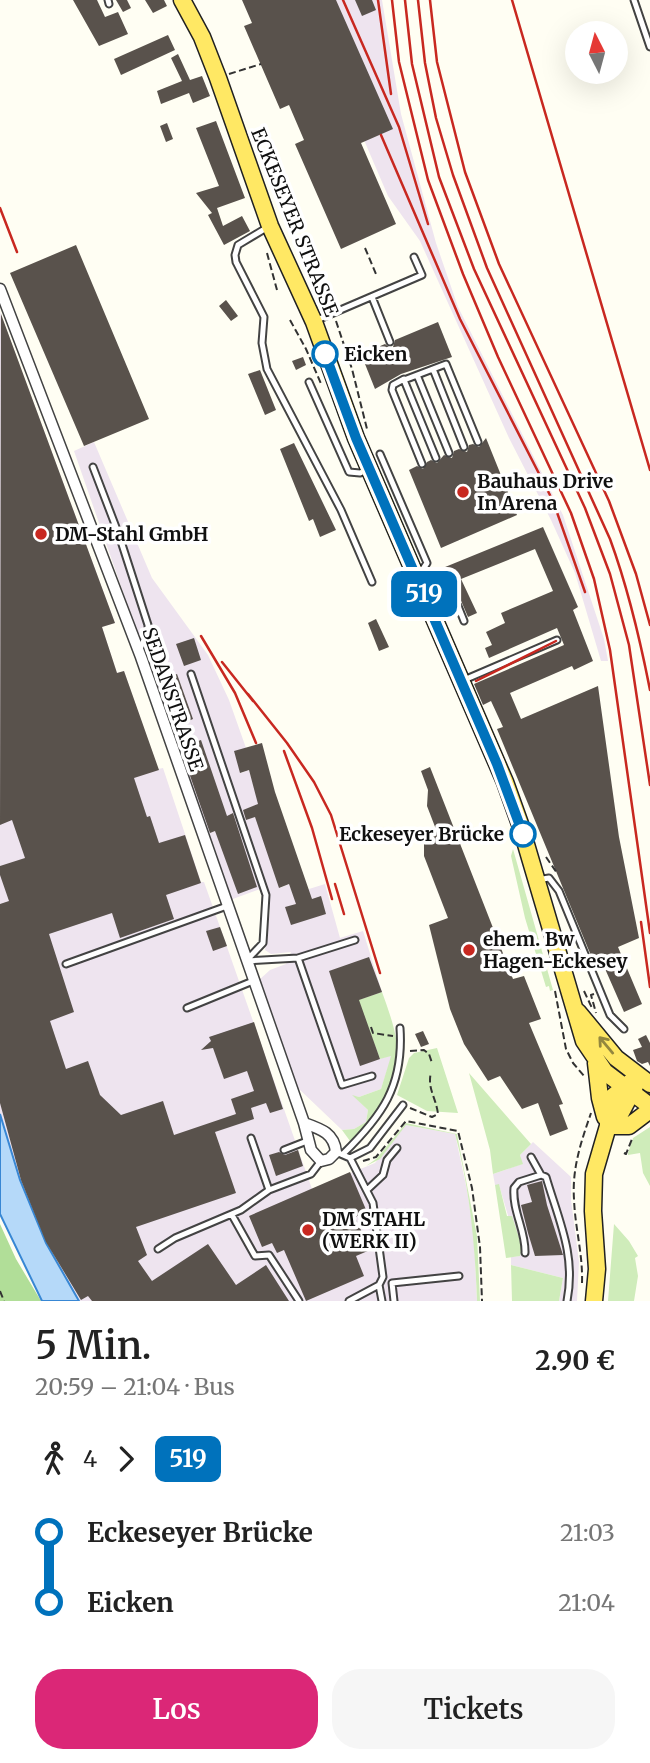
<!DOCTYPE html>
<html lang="de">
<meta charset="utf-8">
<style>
:root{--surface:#fff;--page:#f6f6f6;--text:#222;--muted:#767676;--accent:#db2777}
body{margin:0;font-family:Merriweather,serif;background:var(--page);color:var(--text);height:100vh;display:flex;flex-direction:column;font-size:26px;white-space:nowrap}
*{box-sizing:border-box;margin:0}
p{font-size:23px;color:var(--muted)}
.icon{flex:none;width:38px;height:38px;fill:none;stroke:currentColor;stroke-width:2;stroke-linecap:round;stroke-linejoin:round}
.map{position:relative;height:1301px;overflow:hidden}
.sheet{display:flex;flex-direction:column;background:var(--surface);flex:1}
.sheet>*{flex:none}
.badge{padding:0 14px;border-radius:10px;font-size:24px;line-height:46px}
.needle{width:46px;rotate:354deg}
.buttons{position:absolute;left:565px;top:21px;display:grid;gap:14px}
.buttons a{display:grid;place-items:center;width:63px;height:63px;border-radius:50%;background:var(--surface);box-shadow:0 7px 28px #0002;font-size:35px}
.map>.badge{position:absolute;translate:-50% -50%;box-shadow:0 0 0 4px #fff}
.legs{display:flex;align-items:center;gap:10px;height:77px;padding:0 35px;font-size:23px}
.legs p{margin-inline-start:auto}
.overview{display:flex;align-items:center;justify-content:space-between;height:119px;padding:0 35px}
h1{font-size:38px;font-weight:600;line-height:52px}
.primary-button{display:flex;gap:14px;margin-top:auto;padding:14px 35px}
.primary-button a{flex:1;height:80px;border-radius:28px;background:var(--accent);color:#fff;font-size:28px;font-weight:600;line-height:80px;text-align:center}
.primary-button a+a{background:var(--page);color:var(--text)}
ul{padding:0 35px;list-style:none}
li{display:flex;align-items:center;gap:24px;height:70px;font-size:26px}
li i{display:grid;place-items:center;width:10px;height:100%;margin:0 9px;background:currentColor}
li i::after{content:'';width:18px;height:18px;margin:-9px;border:5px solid;border-radius:50%;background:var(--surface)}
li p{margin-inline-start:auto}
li:first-child i{background:linear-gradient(#0000 50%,currentColor 0)}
li:last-child i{background:linear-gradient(currentColor 50%,#0000 0)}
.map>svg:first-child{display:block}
.industrial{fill:#eee4ef}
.green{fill:#cfecba}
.forest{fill:#b1de98}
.water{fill:#b5d9f9;stroke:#3887d4;stroke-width:2}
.building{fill:#59524c}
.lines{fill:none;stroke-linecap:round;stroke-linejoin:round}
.service-casing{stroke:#434343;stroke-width:9}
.minor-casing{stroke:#434343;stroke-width:13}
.primary-casing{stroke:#212121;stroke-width:19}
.path{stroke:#323232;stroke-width:2;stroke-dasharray:7 3.5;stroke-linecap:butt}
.service{stroke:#fff;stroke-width:5}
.minor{stroke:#fff;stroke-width:10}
.primary{stroke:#ffe864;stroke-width:16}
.rail{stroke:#c82820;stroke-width:2.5}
.oneway{stroke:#93873e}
.line-1-casing{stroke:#fff;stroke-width:16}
.line-1{stroke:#0072bc;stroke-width:10}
.stop-1-dot{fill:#fff;stroke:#0072bc;stroke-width:3.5}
.poi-dot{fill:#c82820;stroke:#fff;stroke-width:2.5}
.labels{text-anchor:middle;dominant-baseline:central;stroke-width:7;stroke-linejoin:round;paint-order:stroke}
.street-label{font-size:19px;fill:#101010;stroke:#fff}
.stop-label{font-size:19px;font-weight:bold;fill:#101010;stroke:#fff;text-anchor:start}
.poi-label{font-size:19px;font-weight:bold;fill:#101010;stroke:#fff;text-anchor:start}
</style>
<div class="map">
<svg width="650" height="1301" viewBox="0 0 650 1301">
<rect width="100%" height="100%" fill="#fffef3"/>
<path class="industrial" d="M304,0H382L401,114L436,243L458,307L563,515L604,639L608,661H601L575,573L551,520L509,438L420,241L388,196Z
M0,312L115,623L102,627L117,673L124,671L158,769L163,768L201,882H204L220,927L312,1189L375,1163L406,1125L455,1134L467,1190L474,1236L477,1301H79L46,1243L20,1180L0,1114Z
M94,442L152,578L208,655L229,700L246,748L241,773L249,770L259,804L244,810L267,813L280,888L289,884L293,894L325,884L340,938L363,931L382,992L379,1059L392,1055L381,1089L359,1097L354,1096L368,1110L366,1122L354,1129L342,1130L298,1088H296L259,980L270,970L286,964L291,952L271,954L265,950L270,910L260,889L230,900L74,451Z
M533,1142L571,1177V1200L579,1262L577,1301H559L563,1278L511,1265V1257L520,1256L499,1185H495L493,1174L522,1164L520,1155Z"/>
<path class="green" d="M513,849L553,990L550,991L549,986L546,987L525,918L511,856Z
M382,992C388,1009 395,1027 397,1045C401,1078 375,1122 350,1141L342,1130L354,1129L366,1122L368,1110L352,1095L359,1097L381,1089L391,1056L380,1059L358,1000Z
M437,1048L458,1113L427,1111L397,1095L409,1058L414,1053Z
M469,1073L531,1144L520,1155L523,1164L493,1174L490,1150Z
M406,1123L457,1134L477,1236L480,1301H477C475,1245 470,1189 455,1134L406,1125L380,1159L366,1166L376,1159Z
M650,1127V1186L643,1173L640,1153L628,1155V1153L633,1138Z
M499,1184L507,1216H512L522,1247L520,1256L506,1258L495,1185Z
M614,1224L629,1241L638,1256L635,1258L638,1276L634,1301H608Z
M511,1265L563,1278L559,1301H512Z"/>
<path class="forest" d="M0,1224L16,1259L41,1301H0Z"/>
<path class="water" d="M0,1114L20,1180L46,1243L79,1301H42L0,1214Z"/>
<path class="building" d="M73,0H97L105,17L118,12L128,34L99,46Z
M116,0H127L131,8L123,12Z
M145,0H164L167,6L153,13Z
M242,0H336L393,129L361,143L396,224L341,249L295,144L304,140L289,105L280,109L244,26L252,23Z
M355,0H372L376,10L362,16Z
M168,35L175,50L121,75L114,59Z
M178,54L190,80L202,76L210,96L193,103L189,93L161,104L157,91L182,81L171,58Z
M216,121L245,198L217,208L223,226L242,216L250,231L224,245L208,215L212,213L196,193L219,186L196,128Z
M167,123L173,139L166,142L160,126Z
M76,245L149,419L84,446L10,273Z
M226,300L238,316L231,321L219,306Z
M1,314L115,623L102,627L117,673L124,671L159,770L134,778L147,817L150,816L159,843L185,835L201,883L166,895L174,919L120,938L112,913L49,934L74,1012L50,1021L66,1069L88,1061L100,1095L121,1115L163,1101L174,1135L236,1114L231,1099L254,1091L247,1071L224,1079L213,1048L201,1050L211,1041L209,1037L254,1022L283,1109L270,1113L266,1103L251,1108L254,1119L215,1132L236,1193L136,1227L147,1255L138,1261L152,1281L208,1244L236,1285L266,1265L289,1301H92L88,1296L81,1300L46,1242L21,1180L0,1103V904L9,901L0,875V866L25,858L12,820L0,825Z
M438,322L452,357L401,374L375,389L361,354L385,344L389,347H393L395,340Z
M303,357L306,365L296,370L292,361Z
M260,370L276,410L265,415L248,374Z
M486,438L517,515L441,548L409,470L417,466L423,469L427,462L431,460L437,463L444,455L452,458L454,451L459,449L467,452L469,445L473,444L479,447Z
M294,443L336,530L320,537L313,519L309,521L280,449Z
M543,527L578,607L573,610L593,661L574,670L572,666L510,693L521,719L598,686L619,837L639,938L618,947L642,1004L624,1012L599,955L592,958L497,729L503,727L491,701L483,705L474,684L564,645L557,628L489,658L485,648L492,645L486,632L505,623L501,613L553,591L535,549L461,579L477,613L468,617L453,582L434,590L428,574Z
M376,619L389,647L379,651L368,623Z
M194,638L201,660L184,666L176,644Z
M177,674L193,719L186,722L169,677Z
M201,740L227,816L233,813L257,887L238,894L215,831L210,833L180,747Z
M262,743L275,792L312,899L321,896L326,914L291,925L285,907L296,904L289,884L279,888L255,817L246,820L243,810L258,804L249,770L240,773L234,751Z
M430,767L513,979L524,976L541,1019L529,1023L563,1104L559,1105L568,1129L550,1136L538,1103L522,1109L500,1076L488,1081L464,1044L450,1009L429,925L448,918L424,856V837L437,832L427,806L428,790L421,771Z
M220,927L227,946L213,951L206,931Z
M369,957L382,992L359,1000L380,1059L360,1066L329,971Z
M423,1031L429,1044L421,1047L415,1034Z
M646,1035L650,1043V1066L648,1062L642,1064L637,1061L633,1050L642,1047L638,1039Z
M298,1150L303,1166L276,1176L269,1155L279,1152L285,1155Z
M350,1172L367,1212L355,1217L370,1250L356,1256L364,1276L306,1301L284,1250L277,1253L272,1243L262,1247L249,1216Z
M542,1181L547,1205L563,1255L535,1256L528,1233L521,1205L532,1202L527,1185Z"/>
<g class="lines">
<defs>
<path id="service" d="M108,0L109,4
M634,0L650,47
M268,227L238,245L235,255L236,262L264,317L262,343L267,369L341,510L372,582
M372,297L390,342
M317,320L422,275L414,257
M433,369L464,447
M417,375L449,453
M404,379L393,385L392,390L422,464
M309,382L349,472L360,473L367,470
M380,454L427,563L419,575
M436,458L404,380L446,364L478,442
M93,467L119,535L148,625V631L139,651
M429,599L443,595L458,606L464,621
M191,674L266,895L263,943L247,960
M464,680L557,640
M537,880L549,878L559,891L610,1015L624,1029
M298,958L355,940
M246,961L298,958L342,1085L372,1076
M66,964L227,906
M187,1008L253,981
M251,1138L269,1190
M284,1150L307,1141
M336,1152L350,1158L373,1203L383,1277L379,1285L349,1301
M343,1154C382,1116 404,1086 400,1028
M531,1157L541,1175L546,1177C559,1221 576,1255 567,1301
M350,1158L370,1148L403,1105
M367,1190L383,1175L387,1160L397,1148
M232,1215L255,1256L269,1255L299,1301
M158,1249L175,1238L241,1210L269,1190L311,1174L321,1161
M525,1253C526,1231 512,1211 514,1188L519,1182L541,1175
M392,1283L459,1276
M392,1283L394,1301
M379,1285L382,1301"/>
<path id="minor" d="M0,289L141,657L304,1123L311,1150L321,1161L329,1159L336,1152C334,1133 321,1129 304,1123"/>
<path id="primary" d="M182,0L202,37L218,78L270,226L314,322L356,438L505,782L520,824L584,1041L605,1072L650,1106
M578,1012L616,1058L650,1084
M596,1063L600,1098L605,1117
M608,1126L616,1122L635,1086
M608,1126H629L650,1110
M594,1301L597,1269L593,1211L594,1174L608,1126V1105L611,1098L638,1076"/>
</defs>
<use href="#service" class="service-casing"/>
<use href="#minor" class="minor-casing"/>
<use href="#primary" class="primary-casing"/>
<path class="path" d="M229,74L261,64
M365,248L376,274
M267,253L277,290
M290,320L306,349L322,386
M336,321L352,369L367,429
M546,857L557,873
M555,991L566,1049L573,1063L584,1076
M584,991L592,1008
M594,994L591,995L596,1013
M371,1027L373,1033L393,1036
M410,1051L424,1050L429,1054L432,1063
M410,1108L432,1117L438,1114C436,1097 427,1089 431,1072
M624,1153L626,1154L632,1139
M363,1161L376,1157L406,1121L458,1131L472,1188L480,1247L482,1301
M582,1283C583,1254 575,1228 574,1199C572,1168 581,1142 591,1113
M0,1291L4,1301"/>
<use href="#service" class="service"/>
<use href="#minor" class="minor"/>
<use href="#primary" class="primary"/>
<path class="rail" d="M343,0L399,127L428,224
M378,0L391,94
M392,0L399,62L428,180L463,274L498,357L571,513L594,579L610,650L650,933
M405,0L412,64L439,177L474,269L585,508L610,574L629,645L650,785
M418,0L425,63L436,118L453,175L487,268L610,539C628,588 640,639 650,690
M430,0L437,62L465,172L499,264L609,501L636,574L650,625
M512,0L650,470
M381,135L460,319L553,501L585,592
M0,208L17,252
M201,636L235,693L256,743
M222,662L253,701
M476,681L556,641
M248,694L287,743L314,782L331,815L380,973
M284,751L312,828L332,899
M335,884L344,914
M641,922L650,987"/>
</g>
<defs><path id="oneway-shaft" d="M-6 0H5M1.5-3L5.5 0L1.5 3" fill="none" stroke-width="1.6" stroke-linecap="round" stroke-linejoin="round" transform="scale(1.75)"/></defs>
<use class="oneway" href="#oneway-shaft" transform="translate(606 1045) rotate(-130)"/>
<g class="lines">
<defs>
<path id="line-1" d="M325,354L356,438L497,764L523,834"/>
</defs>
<use href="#line-1" class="line-1-casing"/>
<use href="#line-1" class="line-1"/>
</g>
<g class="stop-1-dot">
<circle cx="325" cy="354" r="12"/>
<circle cx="523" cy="834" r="12"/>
</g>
<g class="poi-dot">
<circle cx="463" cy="492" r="7"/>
<circle cx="41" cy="534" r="7"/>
<circle cx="469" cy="950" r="7"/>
<circle cx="308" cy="1230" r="7"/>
</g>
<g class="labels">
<g class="street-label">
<text transform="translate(295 222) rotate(68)">ECKESEYER STRASSE</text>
<text transform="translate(173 699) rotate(71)">SEDANSTRASSE</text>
</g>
<g class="stop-label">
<text x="344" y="354">Eicken</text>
<text x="504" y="834" text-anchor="end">Eckeseyer Brücke</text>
</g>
<g class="poi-label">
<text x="477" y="481">Bauhaus Drive<tspan x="477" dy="22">In Arena</tspan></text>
<text x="55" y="534">DM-Stahl GmbH</text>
<text x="483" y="939">ehem. Bw<tspan x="483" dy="22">Hagen-Eckesey</tspan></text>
<text x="322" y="1219">DM STAHL<tspan x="322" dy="22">(WERK II)</tspan></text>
</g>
</g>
</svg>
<div class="buttons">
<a><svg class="needle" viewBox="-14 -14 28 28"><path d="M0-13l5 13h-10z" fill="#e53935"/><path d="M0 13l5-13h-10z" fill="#767676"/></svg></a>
</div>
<b class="badge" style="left:424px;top:594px;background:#0072bc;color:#fff">519</b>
</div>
<section class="sheet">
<div class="overview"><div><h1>5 Min.</h1><p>20:59 – 21:04 · Bus</p></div><b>2.90 €</b></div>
<div class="legs"><svg class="icon" aria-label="walk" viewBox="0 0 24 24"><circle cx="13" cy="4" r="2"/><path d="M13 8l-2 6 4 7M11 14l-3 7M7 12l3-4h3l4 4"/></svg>4<svg class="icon" aria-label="forward" viewBox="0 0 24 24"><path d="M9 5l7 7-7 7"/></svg><b class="badge" style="background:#0072bc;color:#fff">519</b></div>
<ul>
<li><i style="color:#0072bc"></i><b>Eckeseyer Brücke</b><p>21:03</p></li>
<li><i style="color:#0072bc"></i><b>Eicken</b><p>21:04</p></li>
</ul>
<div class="primary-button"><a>Los</a><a>Tickets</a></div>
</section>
